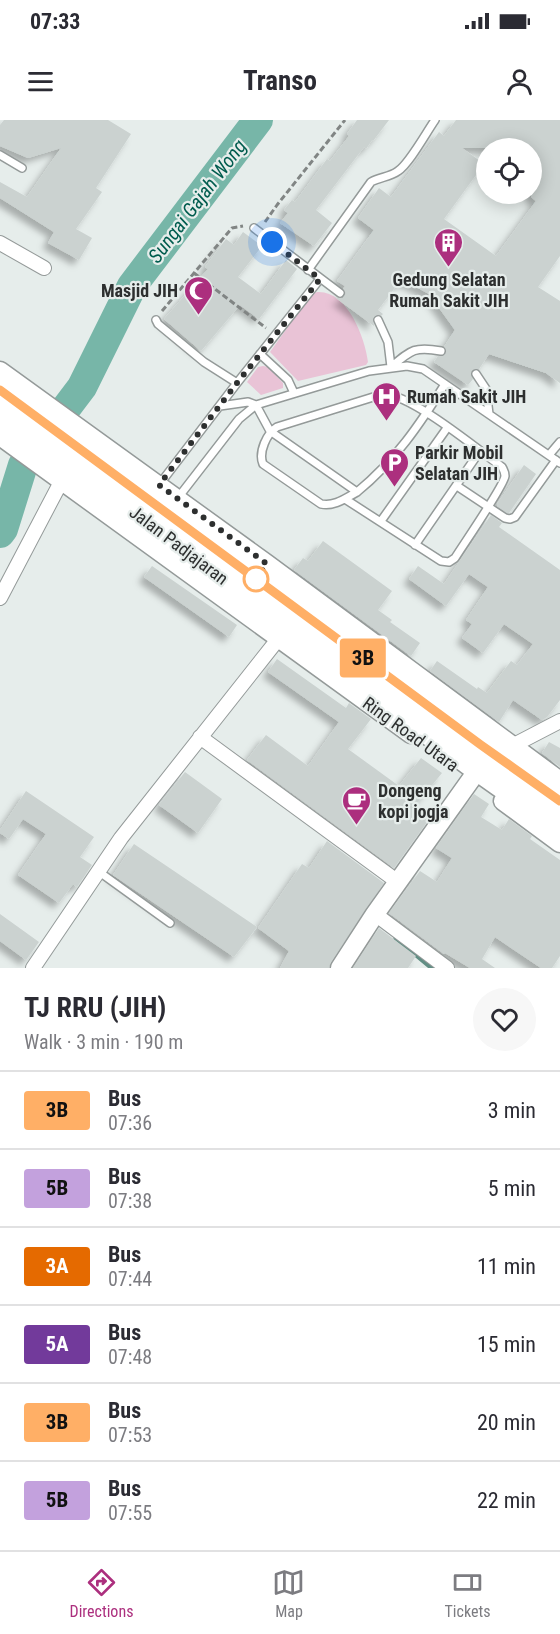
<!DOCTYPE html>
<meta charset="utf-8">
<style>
:root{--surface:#fff;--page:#f7f7f7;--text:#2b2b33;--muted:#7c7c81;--line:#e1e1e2;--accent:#ac2f7e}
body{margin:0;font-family:"Roboto Condensed",sans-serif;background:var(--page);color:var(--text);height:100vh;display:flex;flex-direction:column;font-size:22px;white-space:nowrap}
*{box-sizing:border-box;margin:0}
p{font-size:20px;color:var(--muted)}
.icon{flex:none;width:33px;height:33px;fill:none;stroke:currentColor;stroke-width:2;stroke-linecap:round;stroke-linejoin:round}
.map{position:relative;height:848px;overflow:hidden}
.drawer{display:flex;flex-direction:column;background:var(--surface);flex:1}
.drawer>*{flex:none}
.badge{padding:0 12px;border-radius:4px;font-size:21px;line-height:39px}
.controls{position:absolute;left:476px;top:18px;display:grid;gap:12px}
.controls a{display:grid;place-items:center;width:66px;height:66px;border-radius:50%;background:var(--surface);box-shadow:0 3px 15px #0003;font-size:30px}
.you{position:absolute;width:30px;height:30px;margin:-15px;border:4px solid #fff;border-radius:50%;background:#1a73e8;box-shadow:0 0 0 9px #1a73e833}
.map>.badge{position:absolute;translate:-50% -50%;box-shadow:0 0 0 3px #fff}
.round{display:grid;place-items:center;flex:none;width:63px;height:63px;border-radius:32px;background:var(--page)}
.head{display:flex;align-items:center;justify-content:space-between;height:102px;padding:0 24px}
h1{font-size:28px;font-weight:700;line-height:45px}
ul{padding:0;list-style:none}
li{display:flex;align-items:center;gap:18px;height:78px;padding:0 24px;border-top:2px solid var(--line)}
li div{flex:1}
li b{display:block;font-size:22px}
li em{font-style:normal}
li .badge{min-width:66px;font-weight:700;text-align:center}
.status{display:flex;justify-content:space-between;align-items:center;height:42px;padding:0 30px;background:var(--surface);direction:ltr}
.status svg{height:16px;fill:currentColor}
header{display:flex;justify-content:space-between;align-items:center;height:78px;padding:0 24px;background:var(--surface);font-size:27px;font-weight:700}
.menu{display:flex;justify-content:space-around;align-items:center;height:84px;border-top:2px solid var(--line);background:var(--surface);font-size:16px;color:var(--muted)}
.menu a{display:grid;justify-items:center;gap:3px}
.menu .on{color:var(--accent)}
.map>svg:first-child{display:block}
.green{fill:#e9c3d6}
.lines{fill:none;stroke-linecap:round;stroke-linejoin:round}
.stream{stroke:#618e84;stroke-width:5}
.river{stroke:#77b6a8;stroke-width:30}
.building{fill:#cbd2d0;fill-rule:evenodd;filter:url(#shadow)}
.lane-casing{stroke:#949a99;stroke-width:10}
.street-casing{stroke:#949a99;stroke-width:16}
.secondary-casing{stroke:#949a99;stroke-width:21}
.highway-casing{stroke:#949a99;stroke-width:27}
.path{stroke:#818584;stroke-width:3;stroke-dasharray:6 3;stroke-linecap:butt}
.lane{stroke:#fff;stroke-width:7}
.street{stroke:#fff;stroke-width:14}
.secondary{stroke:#fff;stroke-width:18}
.highway{stroke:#fff;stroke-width:24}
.line-casing{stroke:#fff;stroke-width:14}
.line{stroke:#ffaf66;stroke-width:9}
.walk{stroke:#2d2f2f;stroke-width:6;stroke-dasharray:0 10.8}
.stop-dot{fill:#fff;stroke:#ffaf66;stroke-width:3}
.labels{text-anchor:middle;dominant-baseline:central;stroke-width:4.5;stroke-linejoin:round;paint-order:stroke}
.poi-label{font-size:18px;font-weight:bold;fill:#2d2f2f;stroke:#e6edeb;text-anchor:start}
.street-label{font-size:18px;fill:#2d2f2f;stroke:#e6edeb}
.water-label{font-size:20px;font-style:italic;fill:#005c4e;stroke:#e6edeb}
</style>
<div class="status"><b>07:33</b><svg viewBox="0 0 49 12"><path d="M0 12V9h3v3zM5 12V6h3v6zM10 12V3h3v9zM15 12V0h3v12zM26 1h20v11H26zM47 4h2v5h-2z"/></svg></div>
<header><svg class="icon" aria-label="menu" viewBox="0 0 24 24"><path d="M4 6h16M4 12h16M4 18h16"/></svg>Transo<svg class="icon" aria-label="person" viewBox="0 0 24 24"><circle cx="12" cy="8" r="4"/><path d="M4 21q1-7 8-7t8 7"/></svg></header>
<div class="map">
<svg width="560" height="848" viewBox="0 0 560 848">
<defs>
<filter id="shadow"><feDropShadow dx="-5.5" dy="5.5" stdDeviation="3" flood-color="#0004"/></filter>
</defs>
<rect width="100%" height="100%" fill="#e6edeb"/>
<path class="green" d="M317,172C347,170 365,217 368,242L366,245L298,261L270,232L310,176Z
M263,246L268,247L283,263V268L261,275L247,262L258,247Z"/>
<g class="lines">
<path class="stream" d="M396,818L432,848"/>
<path class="river" d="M0,413L3,409L23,345L82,267L132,166L258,0"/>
</g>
<path class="building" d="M4,0H108L131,14L96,68L102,72L76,109L92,118L79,140L48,123L54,112L0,78V62L27,77L61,28L28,38L0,26V5Z
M357,0H389L373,21L372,20L366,29L364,27L316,90L332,103L314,126L280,103L288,93L284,90L292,80L295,82L327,39L330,41L349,16L347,14Z
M456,0H560V136L538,167L560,181V263L546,253L489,234L479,249H475L471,251L473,259L468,265L434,242L438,236L446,234L444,227L455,210L429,174L409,163L400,161L378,190L383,194L381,196L376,195L373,197L374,206L336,178H343L346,173L343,169L345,166L337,161L374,110L358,98L379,68L391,77L439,12L444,16ZM462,28H531V77L536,81L496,136L444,99L484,44Z
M243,112L262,126L238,157L261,174L286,140L297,149L259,199L240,185L201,231L164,199L208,149L205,147L226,119L234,125Z
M524,345L536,354L509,393H507L497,386V384Z
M491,395L502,403L499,407L560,450V580L547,597L542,600L513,580L499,602L430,551L437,541L477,569L478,567L487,573L511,541L517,545L533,524L504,504L483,533L462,518L472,504L466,500L488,467L469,454L446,486L409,459L418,446L444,464Z
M323,421L392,471L378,490L392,500L390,502L420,523L411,536L294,450L303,438L308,441Z
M152,446L237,505L229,517L144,457Z
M277,539L346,588L349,583L371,599L348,629L399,666L421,638L442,653L415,686L430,698L394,748L247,640L266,615L308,646L339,602L268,552Z
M549,622L560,628V647L542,633Z
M185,652L222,679L198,713L159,685Z
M26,671L94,717L80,737L92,745L77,767L73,764L59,783L18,755L46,714L23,699L9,719L0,713V710Z
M474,674L489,684L481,697L502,710L509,699L532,716L530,719L560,740V836L552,848H541L495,817L482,839L495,848H470L445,833L444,834L389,793L420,751L437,762L452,738L436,728Z
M327,721L384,763L331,842L329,848H280L289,831L258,808L302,744L309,748Z
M134,724L257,807L234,837L113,755Z
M0,794L39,822L26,840L0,821Z
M379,808L416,836L408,848H353Z"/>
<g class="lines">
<defs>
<path id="lane" d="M0,35L22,48
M254,108L340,173
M308,150L371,62C380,57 390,57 398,51C409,44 426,13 435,0
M156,200L158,204L204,242L237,263
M378,200L388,222L391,247
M260,234L288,260L294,273
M391,247C411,230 415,226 441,231
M476,254L486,269L489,294
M220,286L248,282L256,285L270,311L357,372C395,341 420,304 445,264
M549,335L560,322
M159,365L237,263L320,159
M457,366L505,398L510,399L515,397L556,340
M177,379L239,299L256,285L369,251L407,246L423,249L560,343
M345,379L441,441L449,442L455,438C463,425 504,366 505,356C505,352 504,351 502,347C477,329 411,274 383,274L277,307C267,313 258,332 263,344L321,384C334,387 346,378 357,372
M381,401L447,308
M415,425L480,331
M98,751L170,803"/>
<path id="street" d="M0,123L44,148
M0,478L62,360
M200,617L398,762
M512,626L560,601
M375,794L447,848
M33,848L121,718L279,518"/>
<path id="secondary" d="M0,251L267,444L560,661
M0,316L411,614
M503,681L560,723
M340,848L375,794L472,658"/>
<path id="highway" d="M0,271L481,625L560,681
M0,293L468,642L560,707"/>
</defs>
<use href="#lane" class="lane-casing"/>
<use href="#street" class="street-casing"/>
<use href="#secondary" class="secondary-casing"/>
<use href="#highway" class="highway-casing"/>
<path class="path" d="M265,102L277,85L345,0
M194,153L266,208
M162,191L232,108L243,106"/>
<use href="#lane" class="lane"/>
<use href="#street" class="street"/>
<use href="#secondary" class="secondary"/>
<use href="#highway" class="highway"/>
</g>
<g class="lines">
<defs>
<path id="line" d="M0,270L481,625L560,681"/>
</defs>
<use href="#line" class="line-casing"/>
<use href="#line" class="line"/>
<path class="walk" d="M256,459L267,444L159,365L237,263L320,159L272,122"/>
</g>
<defs>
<symbol id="building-pin" viewBox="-11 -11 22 30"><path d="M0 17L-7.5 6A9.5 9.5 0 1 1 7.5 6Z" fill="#ac2f7e" stroke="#e6edeb"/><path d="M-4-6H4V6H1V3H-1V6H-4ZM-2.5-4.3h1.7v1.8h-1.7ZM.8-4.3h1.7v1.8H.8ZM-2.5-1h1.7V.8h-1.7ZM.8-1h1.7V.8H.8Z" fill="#fff"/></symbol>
<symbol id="mosque-pin" viewBox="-11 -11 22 30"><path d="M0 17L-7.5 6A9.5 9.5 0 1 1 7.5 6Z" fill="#ac2f7e" stroke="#e6edeb"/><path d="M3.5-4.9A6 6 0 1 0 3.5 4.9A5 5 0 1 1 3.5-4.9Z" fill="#fff"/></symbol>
<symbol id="hospital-pin" viewBox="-11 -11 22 30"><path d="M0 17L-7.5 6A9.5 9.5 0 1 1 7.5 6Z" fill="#ac2f7e" stroke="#e6edeb"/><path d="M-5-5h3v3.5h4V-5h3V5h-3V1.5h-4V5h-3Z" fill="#fff"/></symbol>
<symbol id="parking-pin" viewBox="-11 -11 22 30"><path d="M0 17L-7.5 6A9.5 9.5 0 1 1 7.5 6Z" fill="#ac2f7e" stroke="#e6edeb"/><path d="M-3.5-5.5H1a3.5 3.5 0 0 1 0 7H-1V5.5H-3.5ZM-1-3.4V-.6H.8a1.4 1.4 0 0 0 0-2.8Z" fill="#fff"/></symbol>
<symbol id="cafe-pin" viewBox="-11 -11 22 30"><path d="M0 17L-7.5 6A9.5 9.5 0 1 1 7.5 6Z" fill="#ac2f7e" stroke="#e6edeb"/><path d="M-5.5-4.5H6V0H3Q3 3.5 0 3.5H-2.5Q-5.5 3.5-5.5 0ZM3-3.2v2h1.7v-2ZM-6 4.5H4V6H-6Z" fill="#fff"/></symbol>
</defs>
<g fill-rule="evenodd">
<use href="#building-pin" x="432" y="106" width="33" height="45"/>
<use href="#mosque-pin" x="182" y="154" width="33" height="45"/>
<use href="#hospital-pin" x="370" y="260" width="33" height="45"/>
<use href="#parking-pin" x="378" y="326" width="33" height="45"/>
<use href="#cafe-pin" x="340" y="664" width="33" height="45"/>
</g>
<circle class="stop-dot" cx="256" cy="459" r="12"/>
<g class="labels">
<g class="poi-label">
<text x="449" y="159" text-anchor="middle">Gedung Selatan<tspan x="449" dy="21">Rumah Sakit JIH</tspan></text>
<text x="178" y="170" text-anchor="end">Masjid JIH</text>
<text x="407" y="276">Rumah Sakit JIH</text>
<text x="415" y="332">Parkir Mobil<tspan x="415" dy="21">Selatan JIH</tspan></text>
<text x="378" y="670">Dongeng<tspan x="378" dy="21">kopi jogja</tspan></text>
</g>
<g class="street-label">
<text transform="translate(179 425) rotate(37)">Jalan Padjajaran</text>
<text transform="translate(411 614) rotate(36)">Ring Road Utara</text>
</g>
<g class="water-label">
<text transform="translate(197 81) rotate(-53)">Sungai Gajah Wong</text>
</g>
</g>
</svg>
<div class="controls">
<a><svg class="icon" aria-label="locate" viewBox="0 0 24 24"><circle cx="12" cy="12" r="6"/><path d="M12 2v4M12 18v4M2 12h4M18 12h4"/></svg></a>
</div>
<div class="you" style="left:272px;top:122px"></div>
<b class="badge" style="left:363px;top:538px;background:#ffaf66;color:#111">3B</b>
</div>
<section class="drawer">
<div class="head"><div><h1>TJ RRU (JIH)</h1><p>Walk · 3 min · 190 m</p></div><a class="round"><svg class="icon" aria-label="heart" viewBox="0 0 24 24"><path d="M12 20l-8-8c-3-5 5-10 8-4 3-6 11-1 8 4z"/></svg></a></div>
<ul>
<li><span class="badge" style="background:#ffaf66;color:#111">3B</span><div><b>Bus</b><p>07:36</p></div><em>3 min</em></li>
<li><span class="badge" style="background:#c3a1dd;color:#111">5B</span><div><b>Bus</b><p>07:38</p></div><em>5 min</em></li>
<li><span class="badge" style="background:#e56a00;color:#fff">3A</span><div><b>Bus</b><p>07:44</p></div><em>11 min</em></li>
<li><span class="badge" style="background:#723a9b;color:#fff">5A</span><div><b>Bus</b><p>07:48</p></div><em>15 min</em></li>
<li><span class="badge" style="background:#ffaf66;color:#111">3B</span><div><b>Bus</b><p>07:53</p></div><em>20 min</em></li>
<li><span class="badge" style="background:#c3a1dd;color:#111">5B</span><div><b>Bus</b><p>07:55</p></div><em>22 min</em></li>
</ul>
</section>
<nav class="menu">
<a class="on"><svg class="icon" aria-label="directions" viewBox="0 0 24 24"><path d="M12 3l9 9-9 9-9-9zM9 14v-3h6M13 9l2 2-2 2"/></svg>Directions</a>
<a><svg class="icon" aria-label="map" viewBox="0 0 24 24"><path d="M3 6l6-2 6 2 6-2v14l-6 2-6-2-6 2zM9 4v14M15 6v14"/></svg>Map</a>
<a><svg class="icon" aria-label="tickets" viewBox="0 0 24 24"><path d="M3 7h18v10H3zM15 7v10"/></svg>Tickets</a>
</nav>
